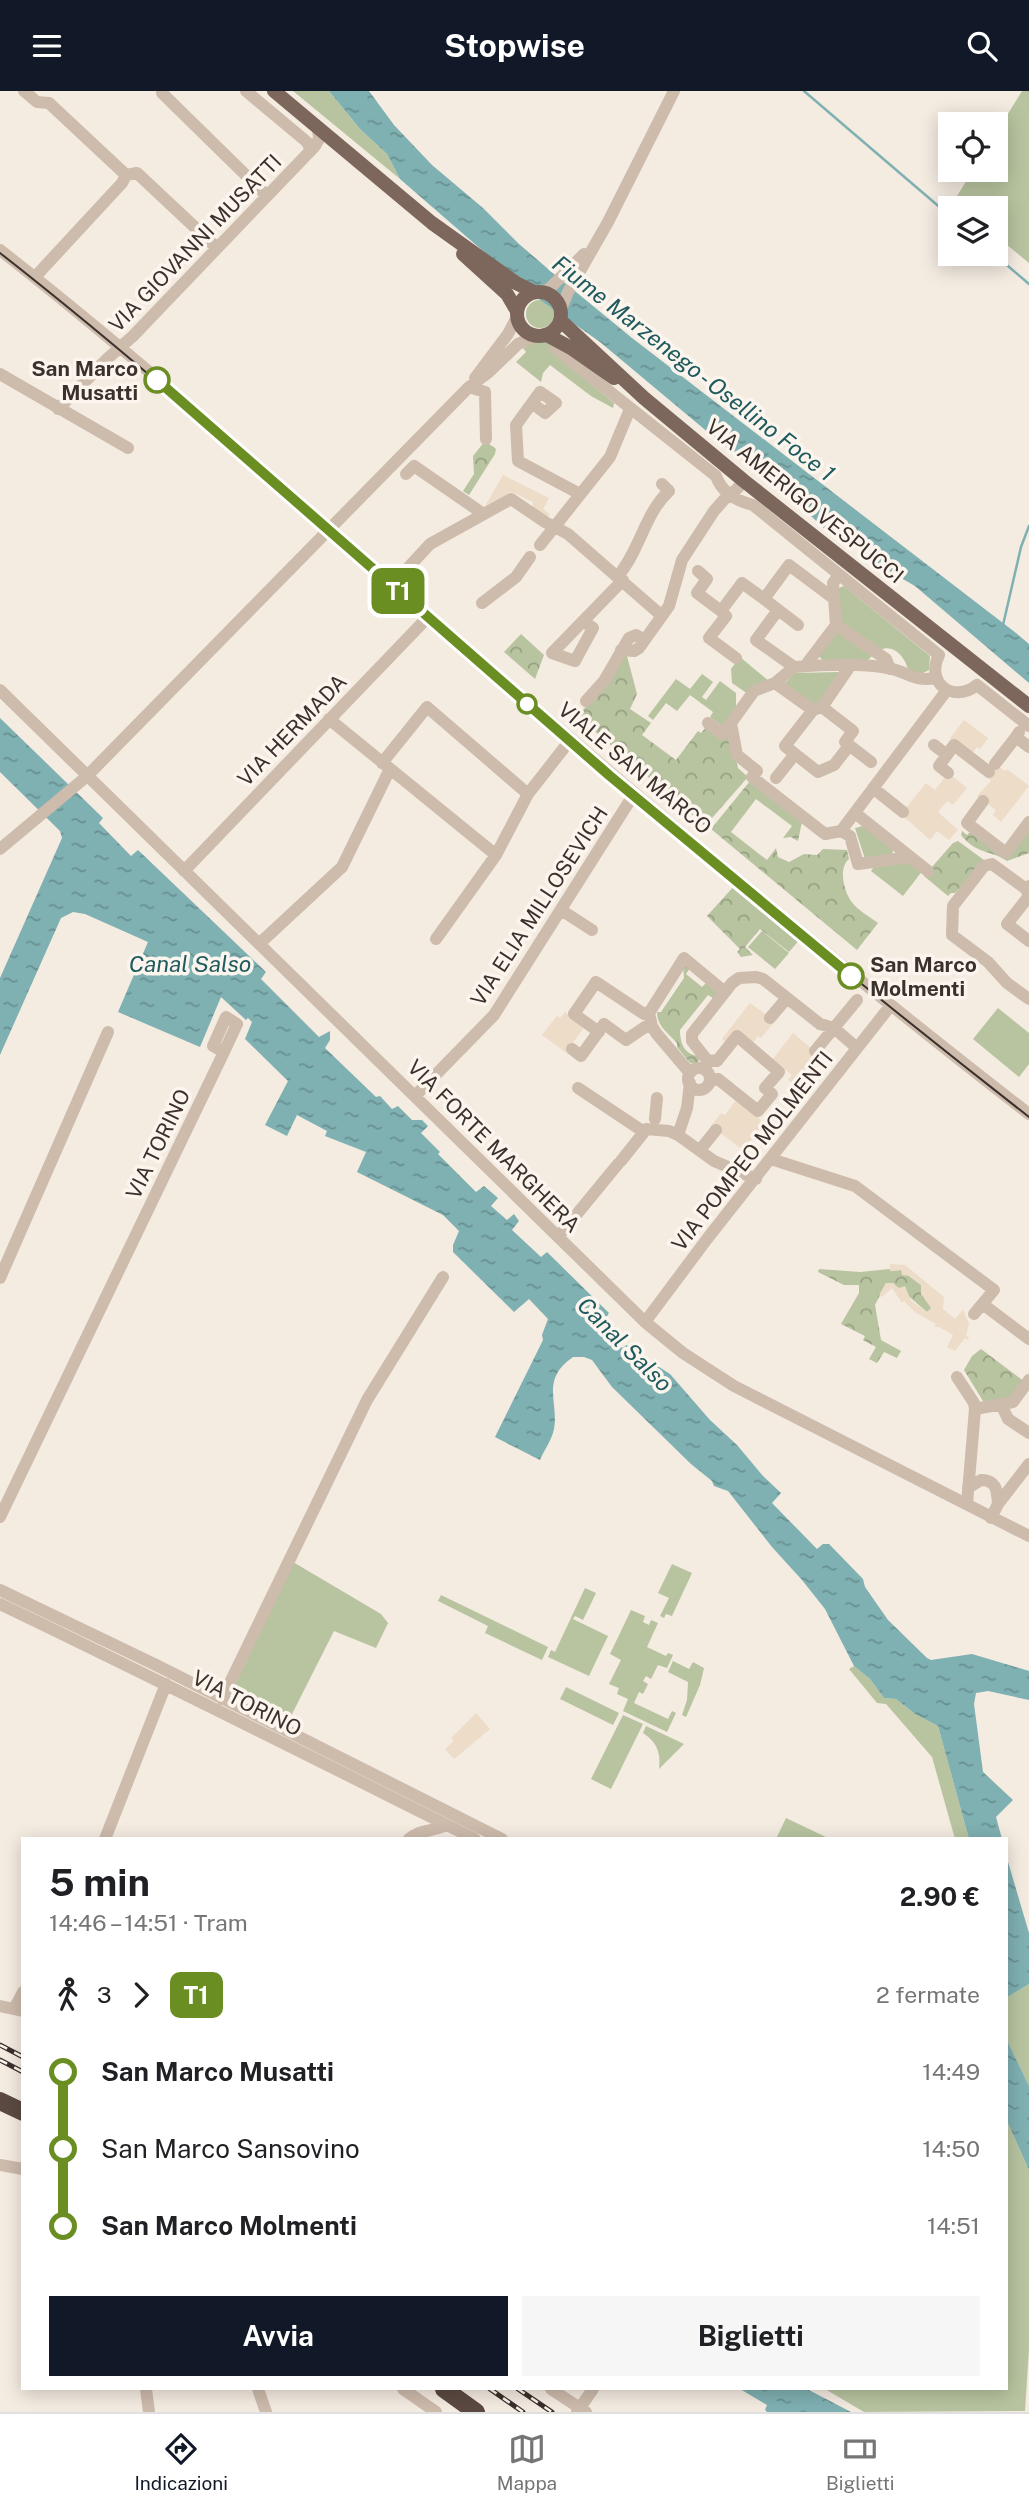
<!DOCTYPE html>
<html lang="it">
<meta charset="utf-8">
<style>
:root{--surface:#fff;--page:#f6f6f6;--text:#202124;--muted:#757577;--line:#e0e0e0;--accent:#111827}
body{margin:0;font-family:"Public Sans",sans-serif;background:var(--page);color:var(--text);height:100vh;display:flex;flex-direction:column;font-size:26px;white-space:nowrap}
*{box-sizing:border-box;margin:0}
p{font-size:23px;color:var(--muted)}
.icon{flex:none;width:38px;height:38px;fill:none;stroke:currentColor;stroke-width:2;stroke-linecap:round;stroke-linejoin:round}
.map{position:relative;flex:1;overflow:hidden}
.sheet{position:absolute;left:21px;top:1746px;width:987px;height:553px;display:flex;flex-direction:column;background:var(--surface);border-radius:0px;box-shadow:0 4px 18px #0003}
.sheet>*{flex:none}
.badge{padding:0 14px;border-radius:10px;font-size:24px;line-height:46px}
.buttons{position:absolute;left:938px;top:21px;display:grid;gap:14px}
.buttons a{display:grid;place-items:center;width:70px;height:70px;border-radius:0px;background:var(--surface);box-shadow:0 4px 18px #0003;font-size:35px}
.map>.badge{position:absolute;translate:-50% -50%;box-shadow:0 0 0 4px #fff}
.legs{display:flex;align-items:center;gap:10px;height:77px;padding:0 28px;font-size:23px}
.legs p{margin-inline-start:auto}
.summary{display:flex;align-items:center;justify-content:space-between;height:119px;padding:0 28px}
h1{font-size:38px;font-weight:700;line-height:52px}
.primary-button{display:flex;gap:14px;margin-top:auto;padding:14px 28px}
.primary-button a{flex:1;height:80px;border-radius:0px;background:var(--accent);color:#fff;font-size:28px;font-weight:700;line-height:80px;text-align:center}
.primary-button a+a{background:var(--page);color:var(--text)}
ul{padding:0 28px;list-style:none}
li{display:flex;align-items:center;gap:24px;height:77px;font-size:26px}
li i{display:grid;place-items:center;width:10px;height:100%;margin:0 9px;background:currentColor}
li i::after{content:'';width:18px;height:18px;margin:-9px;border:5px solid;border-radius:50%;background:var(--surface)}
li p{margin-inline-start:auto}
li:first-child i{background:linear-gradient(#0000 50%,currentColor 0)}
li:last-child i{background:linear-gradient(currentColor 50%,#0000 0)}
header{display:flex;justify-content:space-between;align-items:center;height:91px;padding:0 28px;background:var(--accent);color:#fff;font-size:32px;font-weight:700}
.dock{display:flex;justify-content:space-around;align-items:center;height:98px;border-top:2px solid var(--line);background:var(--surface);font-size:19px;color:var(--muted)}
.dock a{display:grid;justify-items:center;gap:4px}
.dock .current{color:var(--accent)}
.map>svg:first-child{display:block}
.green{fill:#b8c4a0}
.forest{fill:url(#forest-crowns)}
.plaza{fill:#ecdcc8}
.water{fill:url(#water-ripples)}
.lines{fill:none;stroke-linecap:round;stroke-linejoin:round}
.stream{stroke:#7fb0b2;stroke-width:2.5}
.minor{stroke:#cdbbac;stroke-width:12}
.major{stroke:#7d675c;stroke-width:14}
.highway{stroke:#5c4a42;stroke-width:18}
.tram{stroke:#3b302b;stroke-width:2}
.rail-casing{stroke:#3b302b;stroke-width:5}
.rail{stroke:#fbf5ee;stroke-width:2.5;stroke-dasharray:8;stroke-linecap:butt}
.line-1-casing{stroke:#fff;stroke-width:16}
.line-1{stroke:#6b8e23;stroke-width:10}
.stop-1-dot{fill:#fff;stroke:#6b8e23;stroke-width:3.5}
.labels{text-anchor:middle;dominant-baseline:central;stroke-width:7;stroke-linejoin:round;paint-order:stroke}
.street-label{font-size:21px;fill:#3b302b;stroke:#fbf5ee}
.stop-label{font-size:21px;font-weight:bold;fill:#3b302b;stroke:#fbf5ee;text-anchor:end}
.water-label{font-size:23px;font-style:italic;fill:#1f5a5e;stroke:#fbf5ee}
</style>
<header><svg class="icon" aria-label="menu" viewBox="0 0 24 24"><path d="M4 6h16M4 12h16M4 18h16"/></svg>Stopwise<svg class="icon" aria-label="search" viewBox="0 0 24 24"><circle cx="10" cy="10" r="6"/><path d="M15 15l6 6"/></svg></header>
<div class="map">
<svg width="1029" height="2321" viewBox="0 0 1029 2321">
<defs>
<pattern id="forest-crowns" width="20" height="18" patternUnits="userSpaceOnUse" patternTransform="scale(1.75)"><rect width="20" height="18" fill="#b8c4a0"/><path d="M2 6a3 3 0 1 1 6 0M12 15a3 3 0 1 1 6 0" fill="none" stroke="#97a083"/></pattern>
<pattern id="water-ripples" width="26" height="14" patternUnits="userSpaceOnUse" patternTransform="scale(1.75)"><rect width="26" height="14" fill="#7fb0b2"/><path d="M2 4q2-2 4 0t4 0M15 11q2-2 4 0t4 0" fill="none" stroke="#699091"/></pattern>
</defs>
<rect width="100%" height="100%" fill="#f4ebe1"/>
<path class="green" d="M293,0H329L360,38L387,63L400,88Z
M1022,0H1029V172L996,145V117H963L954,110L973,79H996V42Z
M526 223a14 14 0 1 1 28 0a14 14 0 1 1-28 0Z
M544,249L563,256L552,261L614,312L613,317L591,305L550,274L543,282L541,291L516,271L526,261L523,257L536,250Z
M844,495L930,565L929,579L919,584L908,578C905,566 893,552 880,559L840,531L836,498Z
M837,540L873,564L866,571L823,569L817,564Z
M740,566L770,591L748,603L732,592L731,578Z
M839,581L821,611L812,613L784,593L795,582Z
M702,583L713,591L702,606L706,609L720,590L736,602V621L724,637L710,626L713,621L690,604L677,620L666,612L653,629L648,625L676,588L690,598Z
M863,735L892,757L893,765L865,768L855,737Z
M914,771L923,779L903,805L871,780L874,776Z
M762,840L789,862L775,878L748,856Z
M998,917L1029,942V973L1019,986L973,948Z
M293,1471L381,1523L388,1532L376,1557L334,1540L291,1625L234,1596Z
M672,1473L692,1482L672,1525L666,1523L664,1527L660,1525L669,1507L658,1502Z
M585,1497L596,1502L583,1529L575,1525L573,1528L608,1545L589,1585L548,1566L551,1559L555,1561Z
M441,1504L548,1556L542,1569L485,1542L488,1535L438,1510Z
M631,1519L645,1525L643,1531L649,1534L651,1529L658,1532L647,1556L666,1565L668,1562L673,1564L667,1577L658,1574L651,1588L646,1585L643,1590L648,1593L643,1603L639,1601L634,1612L668,1628L672,1620L676,1622L667,1641L623,1620L628,1608L617,1603L619,1597L609,1593L621,1569L610,1563Z
M673,1570L689,1578L693,1571L704,1577L700,1594L686,1626L682,1624L687,1609L688,1591L668,1581Z
M854,1575L870,1588L884,1607L896,1608L915,1623L938,1635L969,1748H955L932,1666L886,1613L877,1612L849,1578Z
M566,1596L619,1622L613,1634L560,1608Z
M623,1624L643,1633L611,1698L591,1688Z
M646,1635L684,1653L659,1678C661,1662 657,1651 643,1642Z
M786,1727L830,1748H776Z
M1029,1893V1995L1006,1947V1907Z
M1006,2028L1029,2079V2258L1025,2320L864,2321L825,2298H1006Z"/>
<path class="forest" d="M485,350L496,358L495,363L469,404L463,400L474,383L473,365Z
M521,543L544,564L535,588L504,561Z
M625,564L627,565L637,603L630,618L651,632L642,644L676,669L698,640L701,642L707,635L730,636L738,677L748,686L705,735L577,625L609,591Z
M750,690L802,731L798,750L791,746L783,747L792,735L756,708L731,741L767,769L776,757L778,766L789,771L804,763L817,764L823,758L847,759L849,768C838,777 844,800 851,810C857,819 870,826 878,832L857,859L711,738Z
M972,739L1002,763L1029,739V762L1007,770C989,758 977,764 961,744L962,740L967,744Z
M958,750L984,769L955,802H951L948,805L924,785L953,752Z
M735,794L801,847L789,861L760,838L745,856L753,864L741,866L737,861L740,858L707,825Z
M683,875L690,877L686,883L702,896L707,891L721,902L716,909L708,904L680,939C680,952 684,963 698,965L699,970L696,973L690,972L677,956V952C667,941 657,935 657,921H661L684,887Z
M819,1178L860,1181L890,1178V1180L901,1179L921,1194V1203L932,1217L927,1221L899,1197L886,1192L875,1214L881,1249L901,1260L897,1267L884,1261L877,1272L869,1268L876,1256L863,1249L865,1245L841,1233L859,1202V1194H844L818,1181Z
M981,1258L1025,1291L1012,1309L986,1315L964,1279L972,1265Z"/>
<path class="plaza" d="M503,384L549,407L543,418L550,423L547,427L532,418L533,411L514,402L510,401L484,417Z
M964,629L988,647L980,658L977,656L971,664L950,647Z
M995,673L1005,680L1007,678L1029,695L1001,731L993,724L996,719L977,705L991,690L986,685Z
M948,682L967,697L953,714L947,710L938,721L958,739L949,749L937,740L930,749L901,723L926,692L935,699Z
M750,912L775,930L761,947L758,945L750,956L737,946L729,954L722,948Z
M565,921L585,935L572,953L574,955L568,963L542,944L557,925L560,927Z
M793,942L818,963L794,994L788,989L792,984L772,969Z
M736,1009L759,1027L763,1034L743,1059L711,1035L721,1022L725,1024Z
M890,1173L905,1174L944,1206L943,1218L955,1228L963,1219L969,1233L966,1244L969,1247L968,1249L965,1247L955,1260L947,1256L953,1244L939,1236H935L936,1233L915,1221L904,1210L902,1212L892,1197L882,1206L879,1204L886,1192H893L899,1197L905,1195L911,1210L927,1221L931,1217L921,1203V1194L910,1185L902,1184L901,1179L890,1180Z
M476,1622L490,1638L454,1668L445,1658L454,1650L451,1647Z"/>
<path class="water" d="M329,0H369L394,34L432,74L483,117L519,153L554,183L632,247L1016,542L1029,553V592L915,495L882,476L841,443L827,440L777,393L760,382L716,348L600,251L536,206L400,88L387,63L360,38Z
M0,627L103,727L99,732L131,765L138,759L266,881L261,888L319,946L330,940V949L325,957L376,1006L380,1005L392,1018L398,1015L412,1029H422L428,1035L421,1042L440,1061L438,1063L476,1101L484,1095L498,1107L491,1115L507,1129L514,1123L519,1130L512,1139L541,1166L547,1161L609,1222L606,1227L619,1240L613,1247L622,1257L627,1254L631,1258L634,1255L638,1258L636,1261L670,1283L710,1329L737,1354L763,1385L781,1402L772,1412L817,1458L823,1453H829L863,1488L865,1496L888,1529L927,1567L931,1569L972,1563L1029,1580V1609L988,1600L976,1602L974,1613L983,1681L1013,1709L996,1726L1002,1748H969L938,1635L915,1623L896,1608L884,1607L870,1588L854,1575L825,1518L802,1489L772,1456L728,1400L714,1395L712,1390L691,1373L612,1296L592,1269L584,1266H573C540,1289 559,1311 554,1338C552,1349 544,1359 540,1369L495,1346L543,1249L542,1244L548,1228L529,1208L514,1221L453,1161V1154L459,1140L443,1124L357,1081L366,1061L325,1045L327,1040L297,1024L287,1045L265,1034L288,990L245,948L252,931L248,927L246,929L221,906L200,956L118,921L148,851L85,823L73,821L61,827L0,964V887L62,747L60,740L0,681Z
M1006,1764L1029,1842V1893L1006,1907Z
M1006,1947L1029,1995V2079L1006,2028Z
M740,2298H807L851,2321H767L765,2319L767,2314Z"/>
<g class="lines">
<path class="stream" d="M804,0L950,125
M994,163L1029,193
M1003,534L1021,456L1029,435"/>
<path class="minor" d="M24,0L37,11L49,12L126,84L137,82L217,157
M246,0L307,51L311,59
M162,2L267,105
M0,159C156,281 302,415 452,545C640,709 831,870 1029,1023
M35,186L122,92L126,84
M542,201L550,197L584,163
M561,218L568,201L608,131L674,0
M556,258L716,385C722,402 737,410 753,414L939,564C925,592 953,613 977,594L1029,635
M0,283L128,357
M475,287L508,243L517,226
M469,296L485,301L486,348
M532,312L545,322L556,312L540,301L516,334L518,370L580,403
M58,318L108,267L133,245L315,55L319,48L318,37
M406,383L414,375L482,422
M540,454L610,366L630,318
M698,480L707,488L697,502L721,520L742,492L764,508
M839,484L833,492L836,534L886,568L890,578
M618,485C640,459 645,422 669,400L662,393
M393,493L430,453L511,408L545,431L568,443L662,525
M482,512L516,486L530,466
M778,519L756,549L794,576
M721,520L726,525L709,547L736,567
M583,530L593,537L575,570L552,562L623,489
M798,534L764,508L789,474L833,507
M621,559L634,560L639,557L669,515L682,469L714,420L729,403L735,400L744,390
M805,575L836,534
M936,587C913,591 909,581 888,577C858,572 824,574 794,576L775,592L754,600L731,632L737,664L757,680L752,686L825,743L841,740L947,599
M775,592L813,619L822,616L850,575
M0,599L645,1231L683,1262L734,1295L1029,1445
M586,610L604,590L629,547L636,544L644,548
M822,616L853,640L845,651L871,671
M329,628L496,764
M708,632L722,643L731,632
M1019,641L1016,646L1029,656
M934,654L947,664
M795,663L818,681L834,674L849,655
M382,672L427,616L528,703
M995,673L1016,646
M948,682L939,675L954,654L989,681
M776,687L795,663L785,655L813,619
M873,697L903,721
M983,710L967,732L1006,762L1029,731
M855,722L928,780
M841,740L850,745L858,773L910,766
M0,758L86,686L469,296L489,281L518,253L535,245
M184,780L429,525
M1029,795L1026,798L992,773L984,775L953,815L952,844L988,871L1007,892L1029,908
M1026,798L1029,805L1007,833L1029,850
M561,819L592,839
M436,848L496,764L528,703L571,648
M259,853L342,776L390,678
M770,927L787,907
M599,941L574,923L596,891L644,923L649,922
M572,958L581,965L604,933L626,949L645,936L652,935
M815,960L857,909
M707,969L717,970L737,945L779,981L765,997L772,1003L758,1020L718,988L710,989
M688 988a11 11 0 1 1 22 0a11 11 0 1 1-22 0Z
M706,979L707,969L692,950V943L732,892L739,887L756,886L763,888L820,933L834,937L857,957
M690,982L656,942L652,935L649,922L684,867L725,901
M578,997L644,1041L646,1038L669,1040L678,1044L714,1070L756,1088
M415,1005L494,924L634,703
M655,1028L657,1007
M678,1044L687,1017L690,992
M700,1059L716,1039
M771,1068L855,1095L994,1199L974,1223
M621,1070L644,1041
M558,1146L618,1073
M0,1187L108,941
M984,1214L1029,1248
M645,1231L707,1148L891,914
M957,1286L974,1312L975,1318L967,1413
M1001,1313L1008,1328L1029,1342
M975,1318L1013,1311L1029,1289
M968,1397L981,1389C997,1389 997,1400 998,1413
M0,1426L224,961L237,933L226,926L213,955L224,961
M991,1427L998,1413L1029,1373
M0,1499L156,1574L502,1748
M0,1513C159,1589 317,1669 475,1748
M222,1608L367,1309L443,1186
M105,1748L166,1593
M409,1748C420,1738 433,1741 446,1734
M0,1915L23,1920
M14,1918L23,1901
M0,2074L23,2078
M146,2298L149,2321
M258,2298L266,2321
M403,2298L436,2321
M551,2298L586,2321
M577,2321L593,2298"/>
<path class="major" d="M274,0L432,132L516,192L534,201
M463,163L507,203L517,220
M517 223a22 22 0 1 1 44 0a22 22 0 1 1-44 0Z
M561,230L644,307L744,390L1029,615
M547,244L571,257L614,287"/>
<path class="highway" d="M0,2010L23,2021
M444,2298L476,2321"/>
<path class="tram" d="M0,162C165,291 319,433 477,571C657,727 841,879 1029,1026"/>
<defs>
<path id="rail" d="M0,1954L23,1966
M0,1969L23,1981
M490,2298L523,2321
M518,2298L552,2321"/>
</defs>
<use href="#rail" class="rail-casing"/>
<use href="#rail" class="rail"/>
</g>
<g class="lines">
<defs>
<path id="line-1" d="M157,289L610,685L851,885"/>
</defs>
<use href="#line-1" class="line-1-casing"/>
<use href="#line-1" class="line-1"/>
</g>
<g class="stop-1-dot">
<circle cx="157" cy="289" r="12"/>
<circle cx="527" cy="613" r="9"/>
<circle cx="851" cy="885" r="12"/>
</g>
<g class="labels">
<g class="street-label">
<text transform="translate(195 152) rotate(-46)">VIA GIOVANNI MUSATTI</text>
<text transform="translate(805 410) rotate(39)">VIA AMERIGO VESPUCCI</text>
<text transform="translate(292 639) rotate(-46)">VIA HERMADA</text>
<text transform="translate(635 677) rotate(40)">VIALE SAN MARCO</text>
<text transform="translate(539 815) rotate(-57)">VIA ELIA MILLOSEVICH</text>
<text transform="translate(158 1053) rotate(-64)">VIA TORINO</text>
<text transform="translate(494 1055) rotate(45)">VIA FORTE MARGHERA</text>
<text transform="translate(752 1060) rotate(-52)">VIA POMPEO MOLMENTI</text>
<text transform="translate(247 1612) rotate(27)">VIA TORINO</text>
</g>
<g class="stop-label">
<text x="138" y="277">San Marco<tspan x="138" dy="24">Musatti</tspan></text>
<text x="870" y="873" text-anchor="start">San Marco<tspan x="870" dy="24">Molmenti</tspan></text>
</g>
<g class="water-label">
<text transform="translate(694 277) rotate(38)">Fiume Marzenego - Osellino Foce 1</text>
<text x="190" y="872">Canal Salso</text>
<text transform="translate(625 1253) rotate(45)">Canal Salso</text>
</g>
</g>
</svg>
<div class="buttons">
<a><svg class="icon" aria-label="locate" viewBox="0 0 24 24"><circle cx="12" cy="12" r="6"/><path d="M12 2v4M12 18v4M2 12h4M18 12h4"/></svg></a>
<a><svg class="icon" aria-label="layers" viewBox="0 0 24 24"><path d="M12 4l9 5-9 5-9-5zM3 14l9 5 9-5"/></svg></a>
</div>
<b class="badge" style="left:398px;top:500px;background:#6b8e23;color:#fff">T1</b>
<section class="sheet">
<div class="summary"><div><h1>5 min</h1><p>14:46 – 14:51 · Tram</p></div><b>2.90 €</b></div>
<div class="legs"><svg class="icon" aria-label="walk" viewBox="0 0 24 24"><circle cx="13" cy="4" r="2"/><path d="M13 8l-2 6 4 7M11 14l-3 7M7 12l3-4h3l4 4"/></svg>3<svg class="icon" aria-label="forward" viewBox="0 0 24 24"><path d="M9 5l7 7-7 7"/></svg><b class="badge" style="background:#6b8e23;color:#fff">T1</b><p>2 fermate</p></div>
<ul>
<li><i style="color:#6b8e23"></i><b>San Marco Musatti</b><p>14:49</p></li>
<li><i style="color:#6b8e23"></i><span>San Marco Sansovino</span><p>14:50</p></li>
<li><i style="color:#6b8e23"></i><b>San Marco Molmenti</b><p>14:51</p></li>
</ul>
<div class="primary-button"><a>Avvia</a><a>Biglietti</a></div>
</section>
</div>
<nav class="dock">
<a class="current"><svg class="icon" aria-label="directions" viewBox="0 0 24 24"><path d="M12 3l9 9-9 9-9-9zM9 14v-3h6M13 9l2 2-2 2"/></svg>Indicazioni</a>
<a><svg class="icon" aria-label="map" viewBox="0 0 24 24"><path d="M3 6l6-2 6 2 6-2v14l-6 2-6-2-6 2zM9 4v14M15 6v14"/></svg>Mappa</a>
<a><svg class="icon" aria-label="tickets" viewBox="0 0 24 24"><path d="M3 7h18v10H3zM15 7v10"/></svg>Biglietti</a>
</nav>
